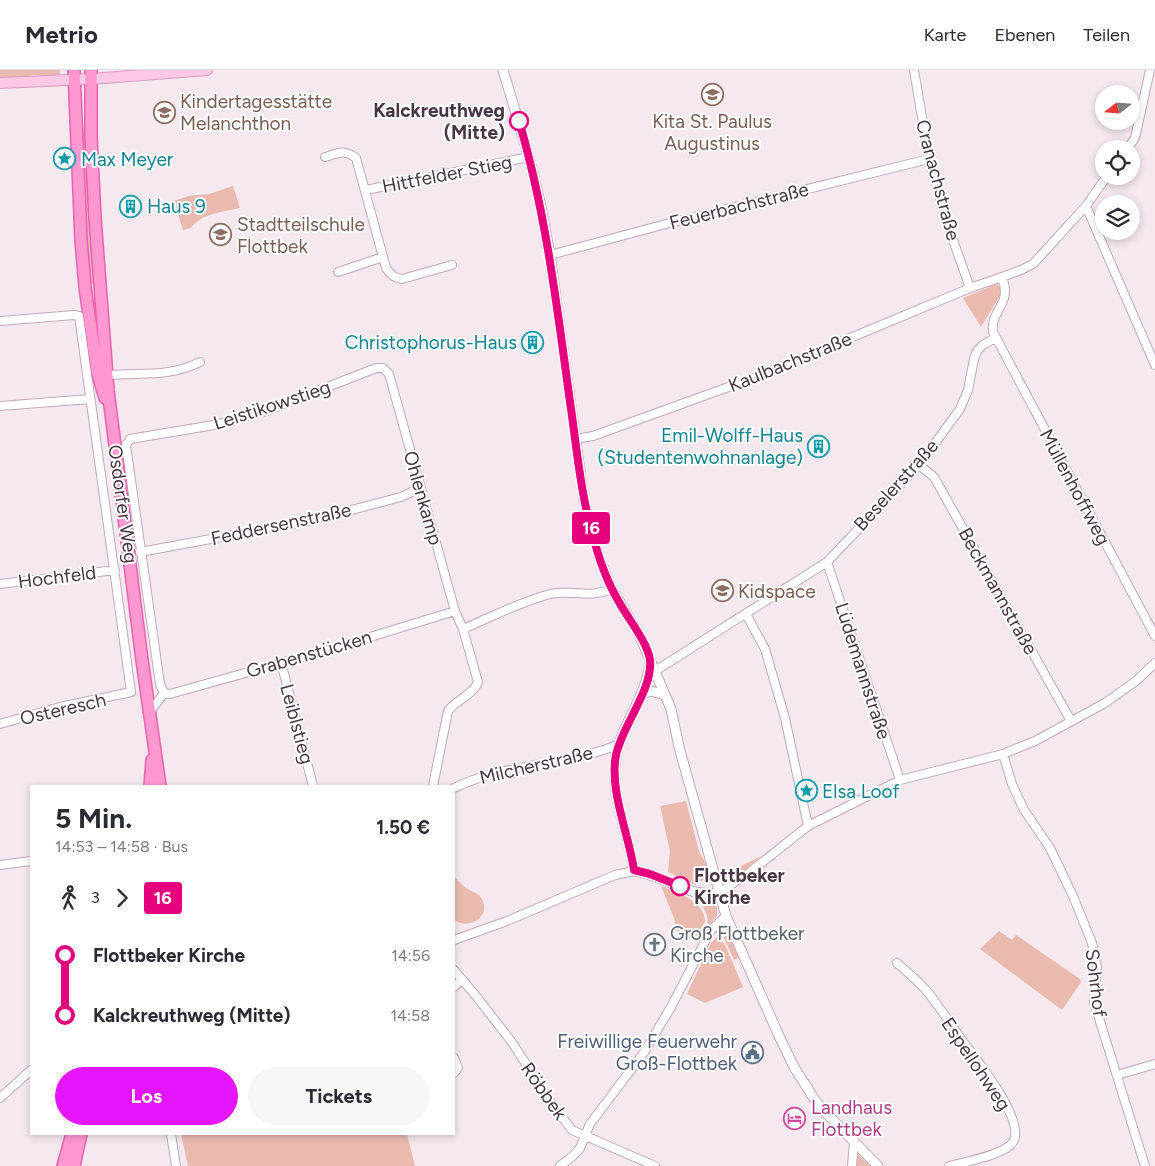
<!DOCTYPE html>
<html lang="de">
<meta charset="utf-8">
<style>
:root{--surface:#fff;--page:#f7f7f7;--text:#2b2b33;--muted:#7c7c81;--line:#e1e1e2;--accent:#e515ff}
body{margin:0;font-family:Figtree,sans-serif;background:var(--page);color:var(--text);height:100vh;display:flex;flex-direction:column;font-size:19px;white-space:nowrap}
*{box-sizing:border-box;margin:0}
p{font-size:16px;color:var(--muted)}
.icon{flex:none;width:28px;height:28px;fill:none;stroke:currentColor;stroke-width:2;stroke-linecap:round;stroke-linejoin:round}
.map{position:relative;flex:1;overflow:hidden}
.drawer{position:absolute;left:30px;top:715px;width:425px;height:350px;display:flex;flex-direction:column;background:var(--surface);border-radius:0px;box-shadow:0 2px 8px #0003}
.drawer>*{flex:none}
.badge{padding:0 10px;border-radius:4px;font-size:18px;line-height:32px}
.needle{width:32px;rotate:253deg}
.controls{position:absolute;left:1095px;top:15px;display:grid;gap:10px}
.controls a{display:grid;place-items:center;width:45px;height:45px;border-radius:50%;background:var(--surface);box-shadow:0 2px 8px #0003;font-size:25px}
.map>.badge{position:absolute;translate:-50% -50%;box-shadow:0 0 0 2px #fff}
.legs{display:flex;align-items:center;gap:8px;height:55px;padding:0 25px;font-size:16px}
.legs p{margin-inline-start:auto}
.summary{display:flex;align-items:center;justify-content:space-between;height:85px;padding:0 25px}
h1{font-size:28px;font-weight:700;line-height:38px}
.primary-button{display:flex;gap:10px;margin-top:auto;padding:10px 25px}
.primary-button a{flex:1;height:58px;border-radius:30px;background:var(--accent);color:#fff;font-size:20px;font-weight:700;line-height:58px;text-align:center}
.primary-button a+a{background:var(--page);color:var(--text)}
ul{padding:0 25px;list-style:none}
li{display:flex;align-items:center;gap:18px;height:60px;font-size:19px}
li i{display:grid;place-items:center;width:8px;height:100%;margin:0 6px;background:currentColor}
li i::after{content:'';width:12px;height:12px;margin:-6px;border:4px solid;border-radius:50%;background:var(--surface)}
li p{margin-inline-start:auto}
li:first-child i{background:linear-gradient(#0000 50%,currentColor 0)}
li:last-child i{background:linear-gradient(currentColor 50%,#0000 0)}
header{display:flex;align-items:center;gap:30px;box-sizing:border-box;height:70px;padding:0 25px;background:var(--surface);border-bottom:1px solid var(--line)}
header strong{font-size:24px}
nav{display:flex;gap:28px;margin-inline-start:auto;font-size:18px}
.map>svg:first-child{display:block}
.green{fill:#eabaaf}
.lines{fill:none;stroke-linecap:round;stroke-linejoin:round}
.minor-casing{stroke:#c1aab8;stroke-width:10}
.tertiary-casing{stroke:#c1aab8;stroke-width:11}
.secondary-casing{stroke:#df9cbf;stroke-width:12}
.primary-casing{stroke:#e962ae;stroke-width:14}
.minor{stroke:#fff;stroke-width:8}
.tertiary{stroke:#fff;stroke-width:9}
.secondary{stroke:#ffc8e4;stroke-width:10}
.primary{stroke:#ff97d0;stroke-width:11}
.line-1-casing{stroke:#fff;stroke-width:11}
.line-1{stroke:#e6007e;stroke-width:8}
.stop-1-dot{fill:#fff;stroke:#e6007e;stroke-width:2.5}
.labels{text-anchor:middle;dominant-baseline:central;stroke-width:4;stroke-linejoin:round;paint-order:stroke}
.education-label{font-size:19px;fill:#785e54;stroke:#fff;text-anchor:start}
.stop-label{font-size:19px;font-weight:bold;fill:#483642;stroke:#fff;text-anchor:end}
.culture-label{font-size:19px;fill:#0d838f;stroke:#fff;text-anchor:start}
.street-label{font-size:19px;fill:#483642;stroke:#fff}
.worship-label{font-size:19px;fill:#5b616d;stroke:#fff;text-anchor:start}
.service-label{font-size:19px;fill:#4e5e75;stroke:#fff;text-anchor:end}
.hotel-label{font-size:19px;fill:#b23c85;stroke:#fff;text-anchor:start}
</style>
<header>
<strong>Metrio</strong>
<nav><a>Karte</a><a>Ebenen</a><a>Teilen</a></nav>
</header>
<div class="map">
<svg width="1155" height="1096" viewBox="0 0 1155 1096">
<rect width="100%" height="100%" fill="#f5e8ef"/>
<path class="green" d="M0,0H60V5H33L19,9L0,8Z
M80,30H81L82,53L85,63L94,214H91L86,166Z
M233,116L240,138C222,142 202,143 191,158L183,160L174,131L188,126L209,124Z
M994,215H997L1001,218V224L981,257L963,228Z
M686,731L699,781L706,794H708L710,806L695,815L668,802L670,781L660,736Z
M759,787V788L737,807L735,808L731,801Z
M454,807C458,810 462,815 466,818C472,822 478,822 482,829C491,848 469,860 454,850Z
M661,816C677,823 704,830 705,851L698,866L690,862L681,864L677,862L674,848Z
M701,830L712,833L717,837V846L708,856L707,855C710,844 702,839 701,830Z
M999,861L1012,870L1016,865L1080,909L1081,912L1062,940L980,879Z
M726,864L734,874L740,887L734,890L724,868Z
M717,867H719L725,875L743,917L705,933L687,924L711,873Z
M181,1064H407L415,1096H188Z
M857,1083L870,1096H856Z"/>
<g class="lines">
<defs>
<path id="minor" d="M914,0L929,89L946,150L970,218
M1127,79L1135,68L1150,0
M325,87C338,83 344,79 356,88L386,198C391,205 394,208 402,209L452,195
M1107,106L1086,136L1033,194L1021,200L1002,207C1013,235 990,239 993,262L1155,566
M366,120L529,87
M1086,136L1155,295
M550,185L666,154L929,89
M338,202L383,187
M0,251L74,245L79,246
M107,305C142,302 167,308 200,292
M0,336L90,329
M575,369L593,366L759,306L970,218L1002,207
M919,395L934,407L1071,651
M140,482L309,451L401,427L420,418
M827,492L900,710
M0,514L115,500
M746,544L765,579L785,648L808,756
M281,592L313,716
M655,601L827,492L919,395L960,339L968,320L974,289L977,281L983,275L995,268
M164,623L160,614L126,375L130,369L214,355L266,341L376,298H383L389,304L455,541L463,559
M164,623L170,624L331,579L455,541
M150,642L164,623
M0,654L60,637L131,622L79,246
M1003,684L1012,714L1024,740L1050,778L1073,826L1092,873L1097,897L1094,932L1145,1096
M433,716L448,641C456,630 474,624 478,612L463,559C491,547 520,532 550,524C573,519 588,529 612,519
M454,718C495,698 542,696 586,685C597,682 609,679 619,674
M0,795L31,791
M720,822L750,802L808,756L900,710L1003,684L1035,671L1105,633L1136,611L1155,593
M454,870L507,851L615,805L634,801
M897,893C906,901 917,910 925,919C937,933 948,950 959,966C972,984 1027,1050 1013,1072C1005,1085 964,1092 949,1096
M454,900L476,926L511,971L552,1034L572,1060L655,1096
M454,917L462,909
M454,988L458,998L454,1003
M1117,1005L1155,994
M0,1028L31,1000
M171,1064L176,1096
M560,1096L573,1086L580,1078L590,1054L645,981L671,937L711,860L726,846
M852,1096L854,1072"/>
<path id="tertiary" d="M503,0L529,87L540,132L550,185L584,430L599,487L612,519L639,564L671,639L679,677L726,846L779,966L794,997L815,1030L826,1043L878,1096
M650,592C647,626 622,653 616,686C609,723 629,764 634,801C662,804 691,830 720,822
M642,624L651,621L665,625"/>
<path id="secondary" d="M0,13L91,9L207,0"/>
<path id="primary" d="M74,0L81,170L85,217L97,301L105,328
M91,0V67L95,148L108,320L142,590L160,716
M150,716L152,690
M63,1096L72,1064
M74,1096L81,1064"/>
</defs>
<use href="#minor" class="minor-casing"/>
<use href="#tertiary" class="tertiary-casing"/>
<use href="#secondary" class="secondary-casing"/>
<use href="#primary" class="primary-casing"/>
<use href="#minor" class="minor"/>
<use href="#tertiary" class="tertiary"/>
<use href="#secondary" class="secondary"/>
<use href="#primary" class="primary"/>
</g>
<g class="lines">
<defs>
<path id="line-1" d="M519,51C546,143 557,237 570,332C576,371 579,412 589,451C596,479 604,507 619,532C627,547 648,573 650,590C653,619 622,656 616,685C609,720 629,765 634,800L650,804L680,816"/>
</defs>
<use href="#line-1" class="line-1-casing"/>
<use href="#line-1" class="line-1"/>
</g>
<defs>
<symbol id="school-ring" viewBox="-11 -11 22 22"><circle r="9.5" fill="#fff" stroke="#8d6e63" stroke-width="1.5"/><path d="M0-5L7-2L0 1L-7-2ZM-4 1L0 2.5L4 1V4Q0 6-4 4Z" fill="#8d6e63"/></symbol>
<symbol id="sight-ring" viewBox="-11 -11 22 22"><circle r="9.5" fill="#fff" stroke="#0f9aa8" stroke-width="1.5"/><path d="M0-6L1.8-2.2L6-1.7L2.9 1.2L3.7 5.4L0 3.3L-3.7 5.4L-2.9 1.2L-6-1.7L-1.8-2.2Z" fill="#0f9aa8"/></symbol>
<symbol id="building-ring" viewBox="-11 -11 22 22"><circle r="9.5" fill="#fff" stroke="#0f9aa8" stroke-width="1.5"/><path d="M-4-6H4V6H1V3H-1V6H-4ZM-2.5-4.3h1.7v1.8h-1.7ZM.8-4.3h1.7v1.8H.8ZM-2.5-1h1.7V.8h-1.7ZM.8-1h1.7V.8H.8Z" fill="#0f9aa8"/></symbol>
<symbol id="church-ring" viewBox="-11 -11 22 22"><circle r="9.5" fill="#fff" stroke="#6b7280" stroke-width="1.5"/><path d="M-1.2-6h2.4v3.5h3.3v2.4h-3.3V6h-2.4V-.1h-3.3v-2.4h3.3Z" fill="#6b7280"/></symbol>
<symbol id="civic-ring" viewBox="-11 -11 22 22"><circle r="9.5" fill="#fff" stroke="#5c6f8a" stroke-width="1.5"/><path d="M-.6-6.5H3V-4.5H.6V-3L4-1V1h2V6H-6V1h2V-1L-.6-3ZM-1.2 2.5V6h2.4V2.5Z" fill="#5c6f8a"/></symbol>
<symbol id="hotel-ring" viewBox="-11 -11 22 22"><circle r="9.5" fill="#fff" stroke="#d1479c" stroke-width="1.5"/><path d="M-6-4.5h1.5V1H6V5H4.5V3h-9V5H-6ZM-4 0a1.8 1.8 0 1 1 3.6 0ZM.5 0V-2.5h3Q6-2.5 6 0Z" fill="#d1479c"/></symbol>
</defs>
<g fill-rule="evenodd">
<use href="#school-ring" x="700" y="12" width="25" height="25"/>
<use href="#school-ring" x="152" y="30" width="25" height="25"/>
<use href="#sight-ring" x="52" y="76" width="25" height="25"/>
<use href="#building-ring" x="118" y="124" width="25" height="25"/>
<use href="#school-ring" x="208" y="152" width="25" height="25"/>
<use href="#building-ring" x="520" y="260" width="25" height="25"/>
<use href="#building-ring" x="806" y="364" width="25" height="25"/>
<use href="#school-ring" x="710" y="508" width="25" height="25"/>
<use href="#sight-ring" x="794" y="708" width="25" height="25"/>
<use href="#church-ring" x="642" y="862" width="25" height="25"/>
<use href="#civic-ring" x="740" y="970" width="25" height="25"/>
<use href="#hotel-ring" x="782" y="1036" width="25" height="25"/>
</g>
<g class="stop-1-dot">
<circle cx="519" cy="51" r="9"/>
<circle cx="680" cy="816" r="9"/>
</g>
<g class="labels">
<g class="education-label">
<text x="180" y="31">Kindertagesstätte<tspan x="180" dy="22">Melanchthon</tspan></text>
<text x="712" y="51" text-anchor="middle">Kita St. Paulus<tspan x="712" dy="22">Augustinus</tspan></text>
<text x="237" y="154">Stadtteilschule<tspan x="237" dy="22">Flottbek</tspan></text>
<text x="738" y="521">Kidspace</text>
</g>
<g class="stop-label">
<text x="505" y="40">Kalckreuthweg<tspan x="505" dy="22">(Mitte)</tspan></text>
<text x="694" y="805" text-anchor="start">Flottbeker<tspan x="694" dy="22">Kirche</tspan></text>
</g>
<g class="culture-label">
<text x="81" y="89">Max Meyer</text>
<text x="147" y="136">Haus 9</text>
<text x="517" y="272" text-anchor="end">Christophorus-Haus</text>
<text x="803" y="365" text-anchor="end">Emil-Wolff-Haus<tspan x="803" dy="22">(Studentenwohnanlage)</tspan></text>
<text x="822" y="721">Elsa Loof</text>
</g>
<g class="street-label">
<text transform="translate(447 104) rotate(-11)">Hittfelder Stieg</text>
<text transform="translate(938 110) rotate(75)">Cranachstraße</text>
<text transform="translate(739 136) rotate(-14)">Feuerbachstraße</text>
<text transform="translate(790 292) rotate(-22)">Kaulbachstraße</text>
<text transform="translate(272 335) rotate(-18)">Leistikowstieg</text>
<text transform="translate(896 415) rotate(-48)">Beselerstraße</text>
<text transform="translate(1075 417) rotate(62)">Müllenhoffweg</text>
<text transform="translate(423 428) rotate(74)">Ohlenkamp</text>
<text transform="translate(123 434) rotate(82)">Osdorfer Weg</text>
<text transform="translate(281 454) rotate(-12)">Feddersenstraße</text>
<text transform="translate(57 507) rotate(-7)">Hochfeld</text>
<text transform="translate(998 521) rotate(61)">Beckmannstraße</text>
<text transform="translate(309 584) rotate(-16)">Grabenstücken</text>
<text transform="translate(863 601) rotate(72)">Lüdemannstraße</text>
<text transform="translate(63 639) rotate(-13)">Osteresch</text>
<text transform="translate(297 654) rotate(75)">Leiblstieg</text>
<text transform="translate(536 695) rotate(-13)">Milcherstraße</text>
<text transform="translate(1096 913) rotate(83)">Sohrhof</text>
<text transform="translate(976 994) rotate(56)">Espellohweg</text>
<text transform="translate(544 1021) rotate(55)">Röbbek</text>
</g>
<g class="worship-label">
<text x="670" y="863">Groß Flottbeker<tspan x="670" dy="22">Kirche</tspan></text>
</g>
<g class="service-label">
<text x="737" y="971">Freiwillige Feuerwehr<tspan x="737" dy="22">Groß-Flottbek</tspan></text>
</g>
<g class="hotel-label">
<text x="811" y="1037">Landhaus<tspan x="811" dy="22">Flottbek</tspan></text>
</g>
</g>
</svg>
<div class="controls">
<a><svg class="needle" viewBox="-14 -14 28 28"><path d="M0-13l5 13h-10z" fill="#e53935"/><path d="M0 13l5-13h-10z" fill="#7c7c81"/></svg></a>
<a><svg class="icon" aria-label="locate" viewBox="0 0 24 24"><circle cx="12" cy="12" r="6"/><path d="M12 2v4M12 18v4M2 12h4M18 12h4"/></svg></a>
<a><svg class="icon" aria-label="layers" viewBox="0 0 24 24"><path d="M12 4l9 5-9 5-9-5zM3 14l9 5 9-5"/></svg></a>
</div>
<b class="badge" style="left:591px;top:458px;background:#e6007e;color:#fff">16</b>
<section class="drawer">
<div class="summary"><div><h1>5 Min.</h1><p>14:53 – 14:58 · Bus</p></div><b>1.50 €</b></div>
<div class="legs"><svg class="icon" aria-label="walk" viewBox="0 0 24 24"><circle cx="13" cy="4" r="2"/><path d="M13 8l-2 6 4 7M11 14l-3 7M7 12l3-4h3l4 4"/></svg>3<svg class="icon" aria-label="forward" viewBox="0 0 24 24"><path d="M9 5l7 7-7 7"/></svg><b class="badge" style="background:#e6007e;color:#fff">16</b></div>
<ul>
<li><i style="color:#e6007e"></i><b>Flottbeker Kirche</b><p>14:56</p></li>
<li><i style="color:#e6007e"></i><b>Kalckreuthweg (Mitte)</b><p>14:58</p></li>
</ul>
<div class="primary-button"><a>Los</a><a>Tickets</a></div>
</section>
</div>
